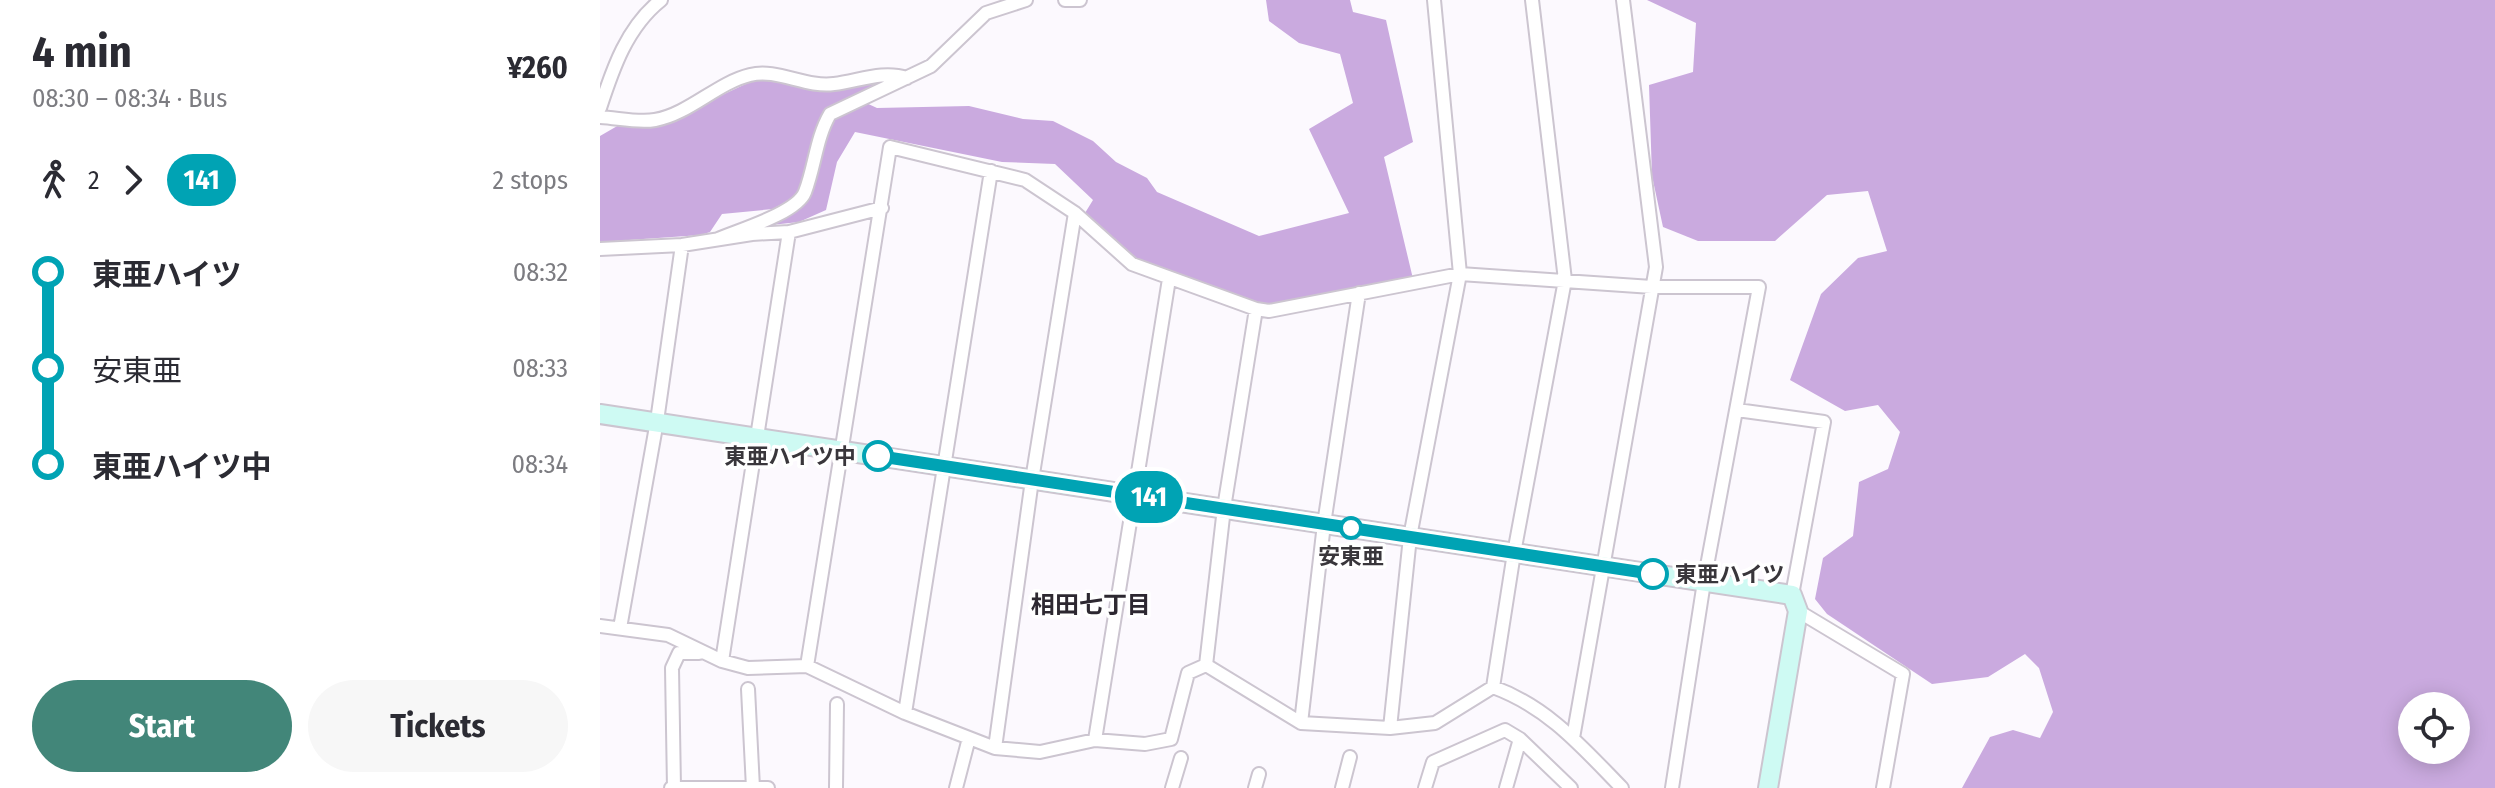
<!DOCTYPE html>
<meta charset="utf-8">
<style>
:root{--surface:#fff;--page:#f7f7f7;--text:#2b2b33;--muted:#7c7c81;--accent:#428679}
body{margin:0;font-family:"Fira Sans Condensed","Noto Sans JP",sans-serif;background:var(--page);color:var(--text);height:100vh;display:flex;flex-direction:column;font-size:30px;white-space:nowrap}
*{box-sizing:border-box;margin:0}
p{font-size:26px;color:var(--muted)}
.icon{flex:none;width:44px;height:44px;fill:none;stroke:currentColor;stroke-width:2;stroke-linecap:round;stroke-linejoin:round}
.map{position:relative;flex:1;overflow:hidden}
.sheet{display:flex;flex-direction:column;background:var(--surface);width:600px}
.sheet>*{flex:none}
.badge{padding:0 16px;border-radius:26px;font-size:28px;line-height:52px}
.fabs{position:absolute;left:1798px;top:692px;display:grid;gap:16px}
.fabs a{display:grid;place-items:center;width:72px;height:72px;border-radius:50%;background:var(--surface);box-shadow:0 4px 20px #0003;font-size:40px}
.map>.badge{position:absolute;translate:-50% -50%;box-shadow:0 0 0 4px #fff}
.legs{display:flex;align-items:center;gap:12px;height:88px;padding:0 32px;font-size:26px}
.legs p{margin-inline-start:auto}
.head{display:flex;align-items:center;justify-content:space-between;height:136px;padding:0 32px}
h1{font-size:44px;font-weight:700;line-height:60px}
.cta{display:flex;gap:16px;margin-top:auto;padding:16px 32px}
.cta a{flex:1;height:92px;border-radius:48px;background:var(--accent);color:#fff;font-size:32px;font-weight:700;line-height:92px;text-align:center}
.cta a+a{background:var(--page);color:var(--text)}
ul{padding:0 32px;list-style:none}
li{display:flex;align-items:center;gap:28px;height:96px;font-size:30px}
li i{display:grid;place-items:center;width:12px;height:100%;margin:0 10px;background:currentColor}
li i::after{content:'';width:20px;height:20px;margin:-10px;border:6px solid;border-radius:50%;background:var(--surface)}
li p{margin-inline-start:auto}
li:first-child i{background:linear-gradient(#0000 50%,currentColor 0)}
li:last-child i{background:linear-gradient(currentColor 50%,#0000 0)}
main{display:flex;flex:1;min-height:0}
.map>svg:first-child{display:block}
.forest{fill:#caaadf;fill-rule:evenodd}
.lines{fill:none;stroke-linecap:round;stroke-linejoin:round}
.street-casing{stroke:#ccc5d0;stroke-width:16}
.secondary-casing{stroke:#ccc5d0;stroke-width:22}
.street{stroke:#fff;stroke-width:12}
.secondary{stroke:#cefaf3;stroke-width:18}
.line-1-casing{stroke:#fff;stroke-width:18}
.line-1{stroke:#00a3b4;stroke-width:12}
.stop-1-dot{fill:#fff;stroke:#00a3b4;stroke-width:4}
.labels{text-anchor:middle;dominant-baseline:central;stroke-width:7;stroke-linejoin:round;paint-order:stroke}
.stop-label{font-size:22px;font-weight:bold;fill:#39363b;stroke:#fff;text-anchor:end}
.neighbourhood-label{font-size:24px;font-weight:bold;fill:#2d2831;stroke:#fff}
</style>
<main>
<section class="sheet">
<div class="head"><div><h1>4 min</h1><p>08:30 – 08:34 · Bus</p></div><b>¥260</b></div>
<div class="legs"><svg class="icon" aria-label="walk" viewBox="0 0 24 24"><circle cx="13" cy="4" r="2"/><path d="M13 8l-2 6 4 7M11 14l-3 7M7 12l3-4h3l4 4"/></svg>2<svg class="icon" aria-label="forward" viewBox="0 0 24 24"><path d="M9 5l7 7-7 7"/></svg><b class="badge" style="background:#00a3b4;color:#fff">141</b><p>2 stops</p></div>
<ul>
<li><i style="color:#00a3b4"></i><b>東亜ハイツ</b><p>08:32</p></li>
<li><i style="color:#00a3b4"></i><span>安東亜</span><p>08:33</p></li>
<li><i style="color:#00a3b4"></i><b>東亜ハイツ中</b><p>08:34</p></li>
</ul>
<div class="cta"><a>Start</a><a>Tickets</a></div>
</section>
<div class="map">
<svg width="1895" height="788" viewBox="0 0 1895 788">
<rect width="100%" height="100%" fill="#fcf9fe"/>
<path class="forest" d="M666,0H750L753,12L786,20L813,142L784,157L814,283L656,309L569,279L508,246L485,213L493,200L455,164L402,162L255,132L237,162L226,210L199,222L161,226L194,210L234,118L264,102L277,108L369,106L423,119L453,121L493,141L516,162L547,178L557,192L659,236L749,213L709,129L753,103L740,54L699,43L669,21Z
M1047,0H1895V788H1362L1390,737L1413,730L1440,738L1453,712L1439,668L1425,654L1388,677L1332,684L1227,614L1215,599L1223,558L1253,536L1259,482L1288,469L1300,432L1278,405L1245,411L1190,380L1221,294L1258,258L1287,251L1268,191L1227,195L1175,241H1098L1063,227L1052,176L1049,85L1093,72L1096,23ZM1812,706H1856V750H1812Z
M166,79L208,90L291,81L227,111L207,158L201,190L194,197L173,209L122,214L110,232L101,235L0,242V136L19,125L54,127L152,81Z"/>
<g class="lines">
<defs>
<path id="street" d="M465,0H480
M0,108C13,68 27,27 61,0
M0,117C18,118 38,123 55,120C89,114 117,83 150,75C177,68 206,88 234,84C259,81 282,70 307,78
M118,239C139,230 197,213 205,192C215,166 216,138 230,114L331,66L386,13L426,0
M0,249L82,245L152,234L189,232L282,208
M1137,410L1224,422L1192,595
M1198,611L1303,674L1283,788
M0,626L68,635L122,661L148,668L207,666L305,713L395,748L440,752L495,740L545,744L571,739L588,673L606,665L701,723L790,728L835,723L893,687C948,707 982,747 1022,788
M20,628L57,421L82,245
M122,661L189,232
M606,665L624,508L656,309
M207,666L290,147L425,180L475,213L532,264L656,309L669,311L860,274L1052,287H1159L1104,582L1072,788
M893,687L914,553L965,280L932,0
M148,689L153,788
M305,713L391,171
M701,723L724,524L759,293
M790,728L810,537L860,274L834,0
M973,738L1056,267L1023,0
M495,740L569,279
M395,748L432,480L475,213
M71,788H168
M74,788L72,668L79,653H99
M236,788L237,704
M356,788L369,738
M572,788L581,758
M655,788L659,774
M742,788L750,757
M825,788L833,762L905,730L920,739L971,788
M906,788L920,739"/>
<path id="secondary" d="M0,414L1192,595L1198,611L1168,788"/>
</defs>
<use href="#street" class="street-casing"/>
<use href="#secondary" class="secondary-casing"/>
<use href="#street" class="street"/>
<use href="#secondary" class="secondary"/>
</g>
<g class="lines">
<defs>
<path id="line-1" d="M278,456L1053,574"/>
</defs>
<use href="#line-1" class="line-1-casing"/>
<use href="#line-1" class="line-1"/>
</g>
<g class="stop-1-dot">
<circle cx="278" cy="456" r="14"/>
<circle cx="751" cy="528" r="10"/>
<circle cx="1053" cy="574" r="14"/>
</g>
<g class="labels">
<g class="stop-label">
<text x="256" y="456">東亜ハイツ中</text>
<text x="751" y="556" text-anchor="middle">安東亜</text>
<text x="1075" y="574" text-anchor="start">東亜ハイツ</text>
</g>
<g class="neighbourhood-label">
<text x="491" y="605">相田七丁目</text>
</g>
</g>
</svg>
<div class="fabs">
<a><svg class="icon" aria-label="locate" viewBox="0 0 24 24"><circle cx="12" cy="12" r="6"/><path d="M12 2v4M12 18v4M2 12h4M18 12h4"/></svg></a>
</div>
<b class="badge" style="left:549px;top:497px;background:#00a3b4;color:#fff">141</b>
</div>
</main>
